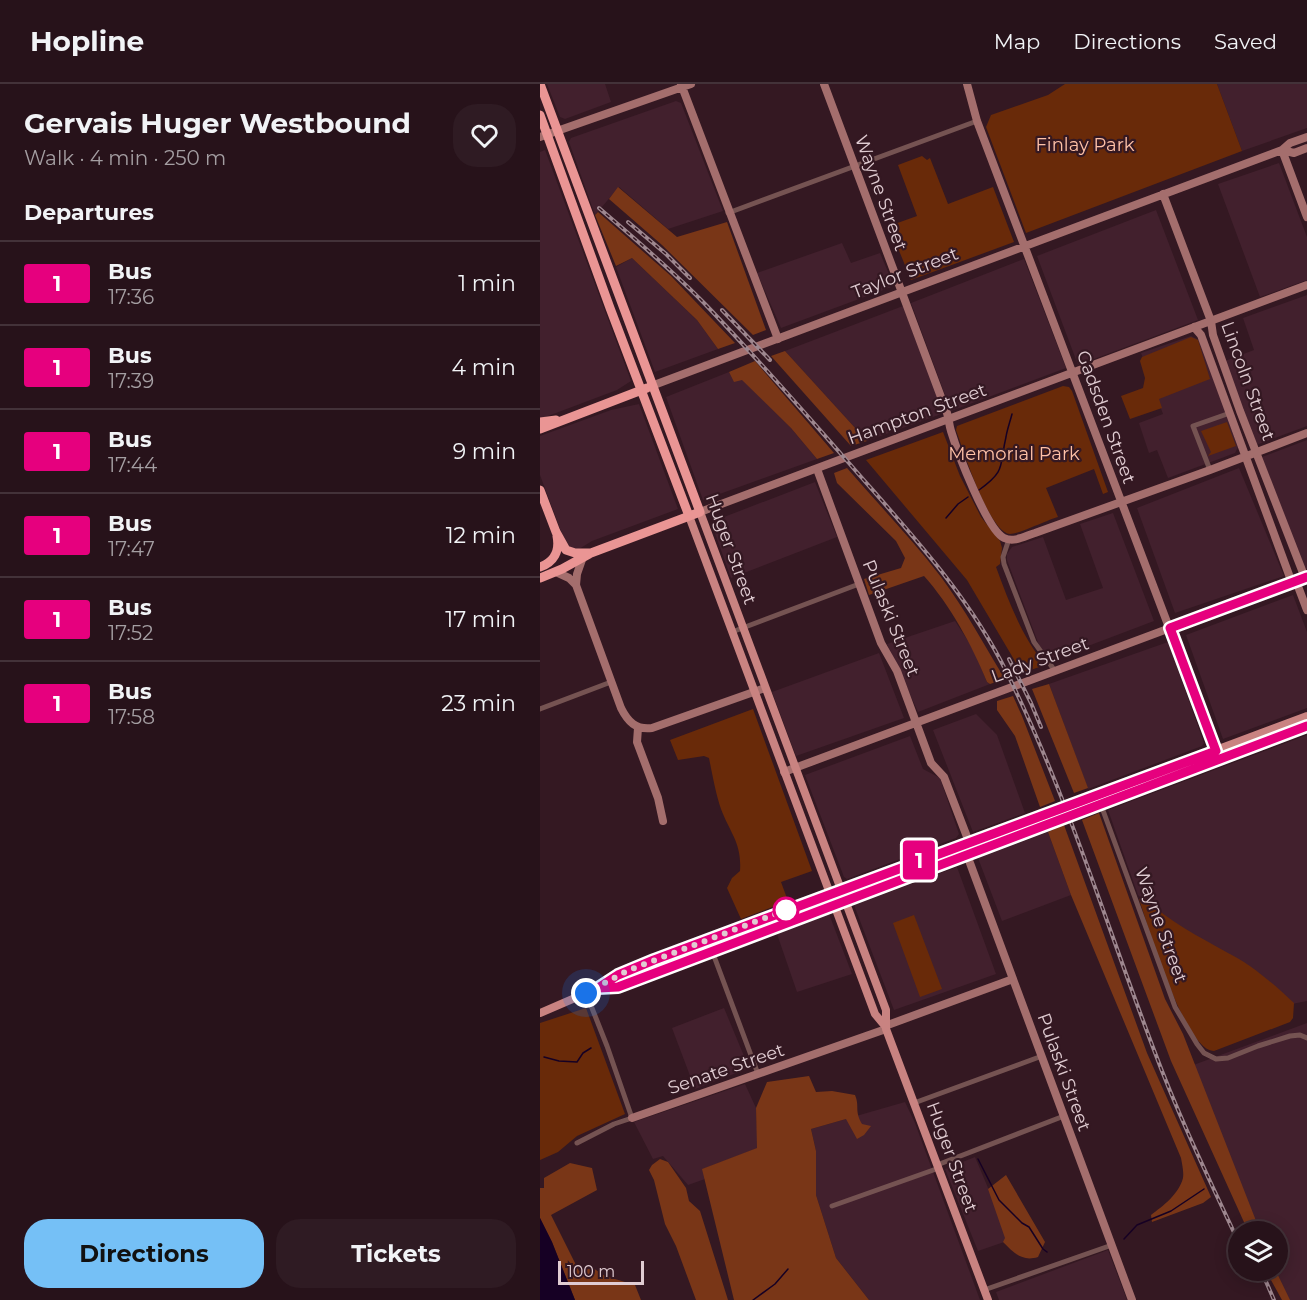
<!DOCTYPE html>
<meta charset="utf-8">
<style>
:root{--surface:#27121a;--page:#2f1b23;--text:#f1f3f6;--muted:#a49ea2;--line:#433239;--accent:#75c0f6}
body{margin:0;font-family:Montserrat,sans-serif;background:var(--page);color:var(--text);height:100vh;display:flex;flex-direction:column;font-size:22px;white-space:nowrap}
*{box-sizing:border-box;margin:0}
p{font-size:20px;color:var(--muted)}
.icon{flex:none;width:33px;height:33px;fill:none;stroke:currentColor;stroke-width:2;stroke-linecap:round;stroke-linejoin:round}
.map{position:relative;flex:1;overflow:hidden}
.sheet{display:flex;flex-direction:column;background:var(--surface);width:540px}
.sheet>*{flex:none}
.badge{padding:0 12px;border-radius:4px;font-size:21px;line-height:39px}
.tools{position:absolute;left:688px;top:1137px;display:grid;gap:12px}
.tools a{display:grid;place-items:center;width:60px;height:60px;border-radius:50%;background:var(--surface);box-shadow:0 3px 15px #0003,0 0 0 2px var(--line);font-size:30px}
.scale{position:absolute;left:18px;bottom:15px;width:86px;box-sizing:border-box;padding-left:6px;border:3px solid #e0ccd2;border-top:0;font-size:16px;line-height:21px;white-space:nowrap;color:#e0ccd2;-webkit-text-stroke:4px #341822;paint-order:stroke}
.you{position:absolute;width:30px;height:30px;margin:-15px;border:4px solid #fff;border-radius:50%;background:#1a73e8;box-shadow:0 0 0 9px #1a73e833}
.map>.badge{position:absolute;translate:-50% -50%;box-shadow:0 0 0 3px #fff}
h2{padding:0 24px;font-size:22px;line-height:54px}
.round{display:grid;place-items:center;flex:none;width:63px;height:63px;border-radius:24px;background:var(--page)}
.head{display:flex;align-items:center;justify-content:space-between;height:102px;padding:0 24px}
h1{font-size:28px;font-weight:700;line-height:45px}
.cta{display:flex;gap:12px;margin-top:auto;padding:12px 24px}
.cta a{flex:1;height:69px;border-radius:24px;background:var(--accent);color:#111;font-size:24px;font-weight:700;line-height:69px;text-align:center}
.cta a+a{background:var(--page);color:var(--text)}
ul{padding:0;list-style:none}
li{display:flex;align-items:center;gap:18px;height:84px;padding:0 24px;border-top:2px solid var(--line)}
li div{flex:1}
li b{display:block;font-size:22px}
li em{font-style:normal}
li .badge{min-width:66px;font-weight:700;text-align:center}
header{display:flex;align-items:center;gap:36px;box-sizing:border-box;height:84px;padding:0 30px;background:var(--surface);border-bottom:2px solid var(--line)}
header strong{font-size:28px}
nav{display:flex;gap:33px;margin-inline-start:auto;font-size:21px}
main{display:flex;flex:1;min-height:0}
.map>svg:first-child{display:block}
.built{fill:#42202d}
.green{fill:#692a09}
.forest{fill:#793617}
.water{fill:#160024}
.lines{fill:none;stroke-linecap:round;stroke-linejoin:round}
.stream{stroke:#160024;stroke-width:1.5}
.street{stroke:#755352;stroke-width:5}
.secondary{stroke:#a46e6d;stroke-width:8}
.primary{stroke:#c98381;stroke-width:8}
.highway{stroke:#ea9594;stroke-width:9}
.rail-casing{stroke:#9e878f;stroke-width:4}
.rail{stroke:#341822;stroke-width:1.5;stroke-dasharray:4.5;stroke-linecap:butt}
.line-casing{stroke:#fff;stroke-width:14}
.line{stroke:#e6007e;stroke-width:9}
.walk{stroke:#e0ccd2;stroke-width:6;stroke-dasharray:0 10.8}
.stop-dot{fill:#fff;stroke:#e6007e;stroke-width:3}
.labels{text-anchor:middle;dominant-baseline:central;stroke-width:4.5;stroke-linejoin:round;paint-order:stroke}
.park-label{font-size:18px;fill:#ffc1a7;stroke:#341822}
.street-label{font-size:18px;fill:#e0ccd2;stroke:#341822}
</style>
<header>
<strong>Hopline</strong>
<nav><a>Map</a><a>Directions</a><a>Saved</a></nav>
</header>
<main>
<section class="sheet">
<div class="head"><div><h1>Gervais Huger Westbound</h1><p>Walk · 4 min · 250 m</p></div><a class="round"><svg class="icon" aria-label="heart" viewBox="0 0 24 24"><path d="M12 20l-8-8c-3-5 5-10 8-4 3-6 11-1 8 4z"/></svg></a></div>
<h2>Departures</h2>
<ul>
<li><span class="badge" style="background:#e6007e;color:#fff">1</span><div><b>Bus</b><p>17:36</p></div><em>1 min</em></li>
<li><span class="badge" style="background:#e6007e;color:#fff">1</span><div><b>Bus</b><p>17:39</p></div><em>4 min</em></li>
<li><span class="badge" style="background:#e6007e;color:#fff">1</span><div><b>Bus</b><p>17:44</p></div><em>9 min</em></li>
<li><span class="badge" style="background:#e6007e;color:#fff">1</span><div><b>Bus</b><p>17:47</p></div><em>12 min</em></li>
<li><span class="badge" style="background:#e6007e;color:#fff">1</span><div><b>Bus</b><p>17:52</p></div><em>17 min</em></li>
<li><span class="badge" style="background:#e6007e;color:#fff">1</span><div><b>Bus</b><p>17:58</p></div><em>23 min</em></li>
</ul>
<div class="cta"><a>Directions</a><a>Tickets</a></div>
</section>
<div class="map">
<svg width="767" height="1216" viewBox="0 0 767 1216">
<rect width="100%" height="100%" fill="#341822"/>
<path class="built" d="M7,0H65L71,18L25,35L20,33Z
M677,0H767V44L702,67Z
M136,17L141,19L183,127L128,145L79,103L55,131L29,58L31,54Z
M5,66L91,297L77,306L0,335V68Z
M739,79L767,153V196L720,213L678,100Z
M616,126L658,236L538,281L497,172Z
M302,159L311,179L340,169L354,202L241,244L217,189Z
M92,174L157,236L178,265L115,288L76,183Z
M484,175L526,284L411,327L371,219Z
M767,211V342L716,361L685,277L714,266L703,234Z
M363,222L404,329L327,357L245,267Z
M651,252L659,256L698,363L695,369L628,394L617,366L609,369L599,339L623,330L601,269Z
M189,288L194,297L202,295L251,344L277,375L163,416L126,313Z
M99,320L138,425L52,457L39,465H32L26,461L0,391V352L71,326Z
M767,356V485L765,486L722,373Z
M699,384L744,492L635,529L597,424Z
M275,398L297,453L191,494L171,438Z
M573,429L614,537L511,576L499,561L467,476V470L472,463L503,453L526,516L563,504L540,440Z
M753,511L767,548V624L683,655L646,551Z
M415,537L434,566L447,598L450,600L378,628L347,560Z
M628,558L664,659L662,662L548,705L509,600Z
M339,569L364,634L256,672L232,608Z
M436,630L457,651L485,729L433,748L393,646Z
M767,651V917L752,920L612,824L598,811L568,726Z
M370,652L383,685L400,694L419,750L416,754L307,795L304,793L265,691Z
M508,748L531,811L462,837L438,774Z
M417,783L456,890L354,926L314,821Z
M289,830L312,890L257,908L237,850Z
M184,924L209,984L155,1005L132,944Z
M767,939V1216H749L736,1187L738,1186V1148L719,1147L648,983Z
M205,1000L216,1024L218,1064L163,1085L165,1095L148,1101L123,1072L113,1075L94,1038Z
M365,1018L375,1039L440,1216H329L296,1174L276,1111V1067L271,1045Z
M435,1073L470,1156L438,1167L405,1085Z
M568,1166L587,1216H459L456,1208Z"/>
<path class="green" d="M525,0H677L702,67L486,149L446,43L451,31L508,11Z
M382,72L387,76L390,74L408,120L453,103L474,158L371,196L349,142L377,132L358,81Z
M651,253L658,256L670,295L619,315L622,324L590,335L581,312L603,304L605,294L600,277L602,273Z
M523,302L529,303L532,307L568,408L563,410L554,385L506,404L518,433C507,436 479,450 470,450C449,449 423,365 416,346L417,342Z
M687,338L696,362L668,372L671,368L661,347Z
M403,348L420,392L441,433L460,457L462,464L460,480L456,483C469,518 481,551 505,581L482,589L427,496L326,376Z
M213,625L272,787L241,798L248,817L201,835L187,804L192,794L200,787C202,759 190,749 181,725C176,711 172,689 169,674L164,672L138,676L130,656Z
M604,813C629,838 658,852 688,869C712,881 735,901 754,919L753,934L750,938L674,967C645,967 608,842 599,815Z
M374,831L402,905L380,913L353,839Z
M46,924L85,1030L37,1052L18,1068L0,1076V939Z"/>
<path class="forest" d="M78,103L137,153L187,138L226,246L213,251L122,161L69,115Z
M58,128L131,192L195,259L178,265L157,236L92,174L76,182L55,131Z
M245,267L327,357L311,362L231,272Z
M215,277L294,369L277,375L251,344L202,296L194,298L189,288Z
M307,384C338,420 372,455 401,493C425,525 444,561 465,595L450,600L447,598C432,561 410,521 384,492L329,511L324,495L361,484L365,474L356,457L297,399L294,389Z
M509,600L548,704L534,709L492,605Z
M473,612L482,632L515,717L500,723L475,652L457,626V617Z
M559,729L625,915L643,950L720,1147H708L631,977L542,736Z
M524,741L607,969L671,1113L663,1119L612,1138L611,1131C623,1122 639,1110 643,1094C644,1088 642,1080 641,1074L531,811L508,748Z
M269,992L276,1008L292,1007L315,1011C320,1023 314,1026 322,1040L331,1042L324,1051L317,1055L306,1035L271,1045L276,1067V1111L296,1174L329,1216H194L162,1085L217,1064L216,1024L227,998Z
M120,1075L128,1078L146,1104L149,1117L160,1127L188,1216H156L136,1162L125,1140L114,1096L109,1086L112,1081Z
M30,1079L52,1084L57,1106L11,1131L39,1187L53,1184L65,1192L95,1201L101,1216H35L12,1158L0,1134V1104H4V1094Z
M466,1091L505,1158L498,1173C482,1178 474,1169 463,1158L465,1154L448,1105Z
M726,1187H736L750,1216H742Z"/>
<path class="water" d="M0,1134L12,1158L35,1216H0Z"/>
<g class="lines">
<path class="stream" d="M439,406C467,386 459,382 466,353C467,346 470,338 472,330
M406,434L418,420L428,413
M4,973L19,977L37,978L43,969L51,964
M438,1075L459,1116L482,1139L489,1143L503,1165L507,1168
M584,1155L597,1141L631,1127L664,1105
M213,1216L235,1200L248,1185"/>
<path class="street" d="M188,129L437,37
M670,386L653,342L690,329
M469,455L463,473L464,480L494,558L515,587
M192,548L319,500
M0,625L71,598
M557,710L635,923L657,960L664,969L676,975L688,974L718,962L750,952L760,951L767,954
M168,856L218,990
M374,1019L502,972
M37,1059L74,1040L92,1034L67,962L46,909
M397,1081L524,1032
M292,1122L399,1084
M444,1206L572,1161"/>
<path class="secondary" d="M141,0L238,255
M284,0L407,329C409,335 409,341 411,347C417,367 447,446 464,454C474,459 485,452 495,449L670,386L767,349
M427,0L437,37L677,670
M0,53L151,0
M742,66L767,133
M742,66L754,69L767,64
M623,110L671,237L673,251L700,327L765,494
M654,243L661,251L752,499
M114,301L742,66L750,59L767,53
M277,385L341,559L357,587L391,679L404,693L429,758
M160,428L767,201
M43,473L37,490L36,501L81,624C88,638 96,646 112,644L225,604
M16,488L29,494L36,501
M756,497L767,526
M98,644L97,658L118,714L123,737
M244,688L767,493
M427,771L592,1216
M345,942L473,895
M92,1034L346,945"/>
<path class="primary" d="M160,428L346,926V945L448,1216
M149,432L335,930L345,942
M58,904L78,903L767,642
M0,929L58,904L78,891L114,876L767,632"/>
<path class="highway" d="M0,31L70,224L149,432
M0,338L16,336
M0,345L107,304
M0,406L16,448L26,466L35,469H51
M0,483C14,478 20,467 17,452
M0,494L22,485L51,469L160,428L0,0"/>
<defs>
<path id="rail" d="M59,124C96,156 132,186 165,220C217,274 266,330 315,386C371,450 430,513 467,589C527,710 566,840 614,966C638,1031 669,1095 699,1159
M88,138L126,170L150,194
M182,226L230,276
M469,575L491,619L501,643
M721,1186L734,1216"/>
</defs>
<use href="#rail" class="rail-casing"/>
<use href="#rail" class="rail"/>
</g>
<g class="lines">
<defs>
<path id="line" d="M767,493L630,544L676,667L114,876L78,891L58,904L78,903L767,642"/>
</defs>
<use href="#line" class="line-casing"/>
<use href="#line" class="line"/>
<path class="walk" d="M46,909L89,886L246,826"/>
</g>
<circle class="stop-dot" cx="246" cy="826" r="12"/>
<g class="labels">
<g class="park-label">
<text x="545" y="61">Finlay Park</text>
<text x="474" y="370">Memorial Park</text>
</g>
<g class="street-label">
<text transform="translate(341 109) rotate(70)">Wayne Street</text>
<text transform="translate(365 189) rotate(-21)">Taylor Street</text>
<text transform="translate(708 297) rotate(70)">Lincoln Street</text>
<text transform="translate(377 330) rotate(-20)">Hampton Street</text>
<text transform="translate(566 333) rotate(70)">Gadsden Street</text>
<text transform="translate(191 465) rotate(70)">Huger Street</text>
<text transform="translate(351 534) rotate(68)">Pulaski Street</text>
<text transform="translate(500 576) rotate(-20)">Lady Street</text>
<text transform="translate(621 841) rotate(70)">Wayne Street</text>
<text transform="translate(186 985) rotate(-19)">Senate Street</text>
<text transform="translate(524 988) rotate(70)">Pulaski Street</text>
<text transform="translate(412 1073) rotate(70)">Huger Street</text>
</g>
</g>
</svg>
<div class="tools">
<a><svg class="icon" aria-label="layers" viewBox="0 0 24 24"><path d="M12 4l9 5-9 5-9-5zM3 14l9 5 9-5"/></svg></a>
</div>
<div class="scale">100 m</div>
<div class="you" style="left:46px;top:909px"></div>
<b class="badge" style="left:379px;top:776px;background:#e6007e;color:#fff">1</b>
</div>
</main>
